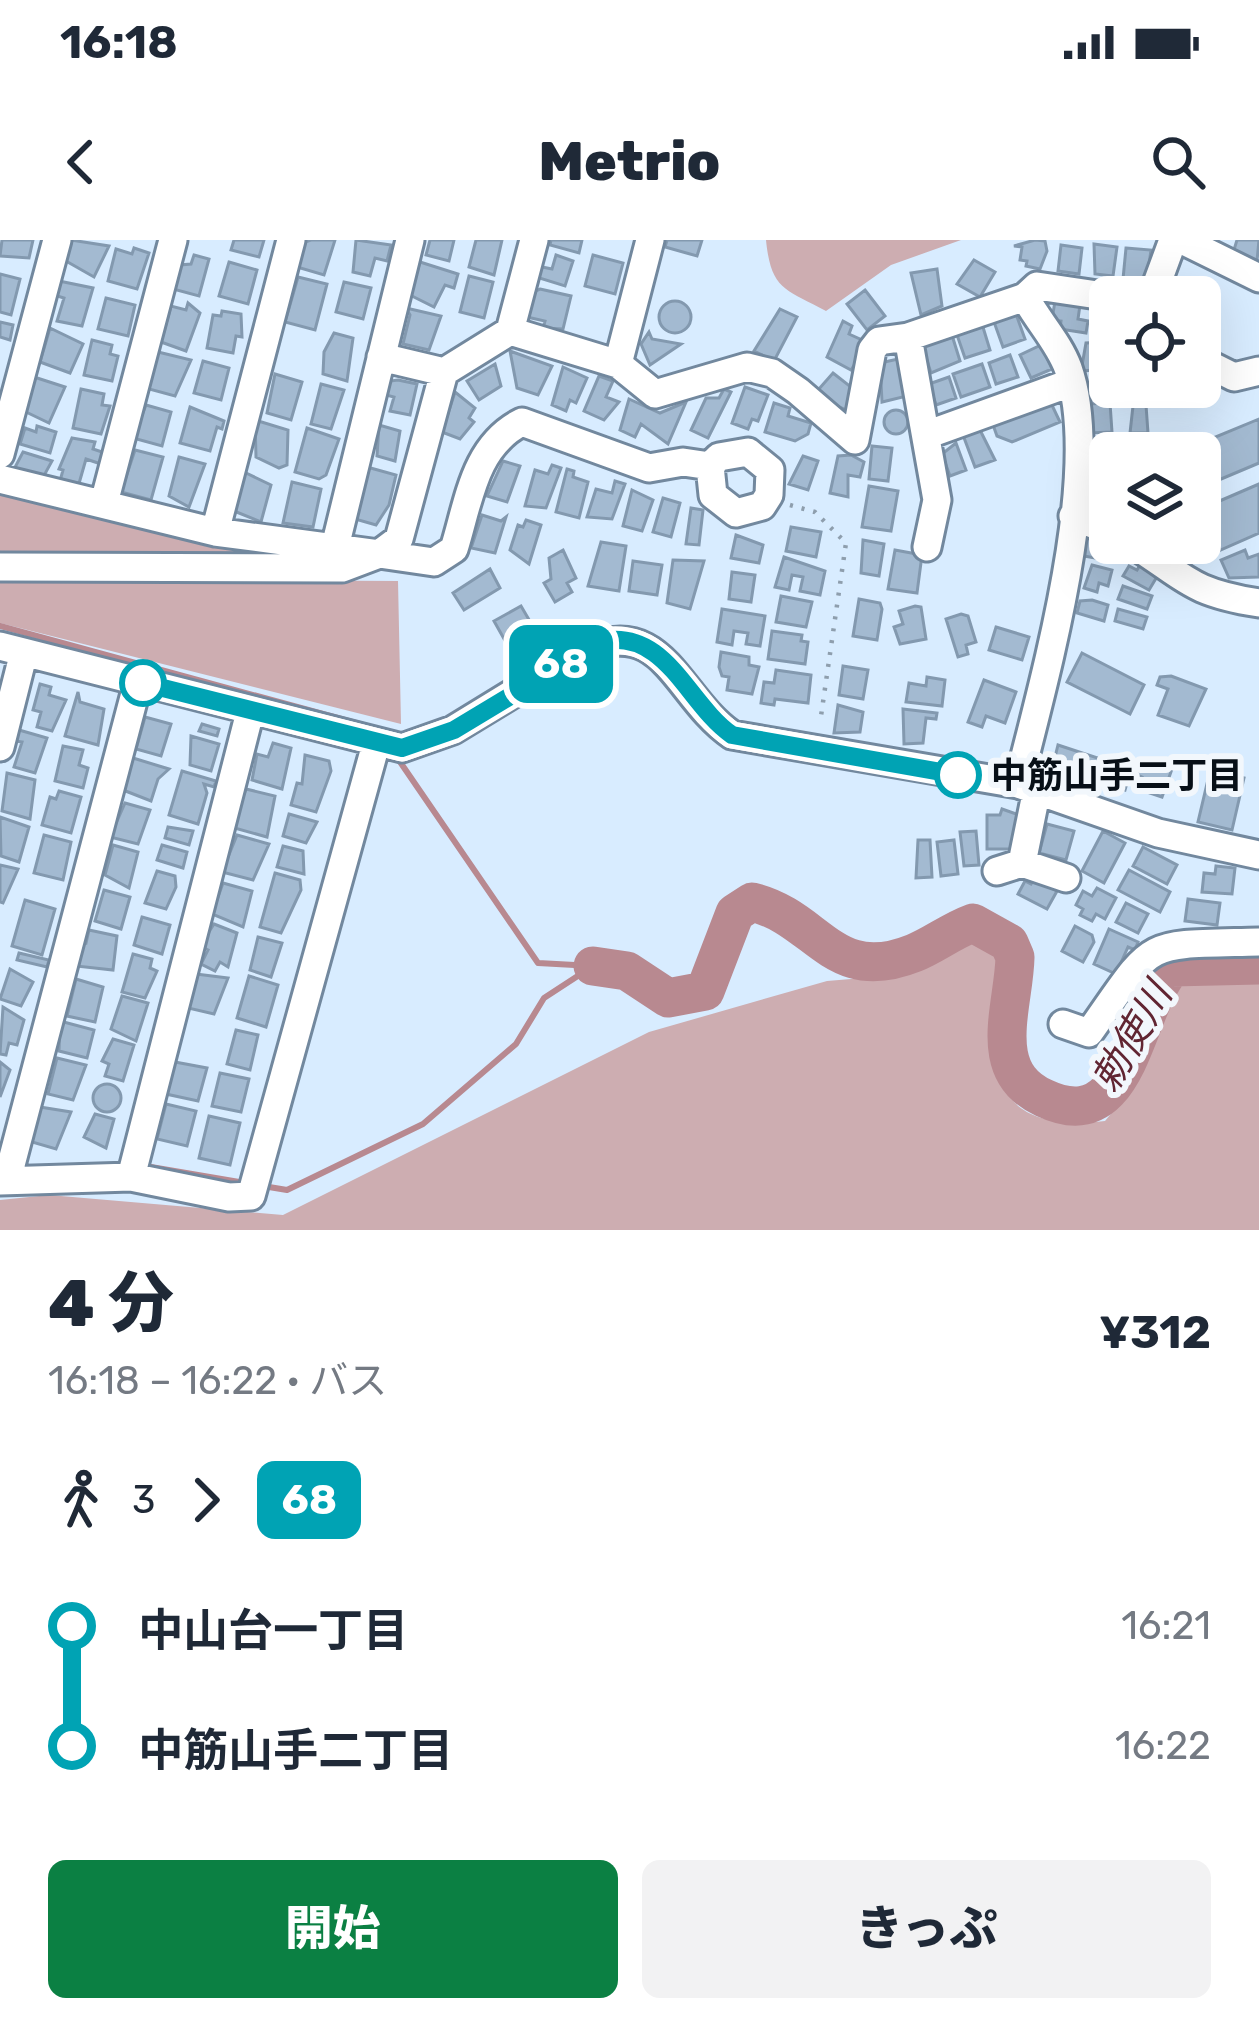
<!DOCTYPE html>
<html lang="ja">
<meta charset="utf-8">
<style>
:root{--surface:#fff;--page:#f2f2f3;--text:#1f2937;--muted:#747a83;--accent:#0b8043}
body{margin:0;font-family:Rubik,"Noto Sans JP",sans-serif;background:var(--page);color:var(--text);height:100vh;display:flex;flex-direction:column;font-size:45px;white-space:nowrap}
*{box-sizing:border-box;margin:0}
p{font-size:39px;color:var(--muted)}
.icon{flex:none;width:66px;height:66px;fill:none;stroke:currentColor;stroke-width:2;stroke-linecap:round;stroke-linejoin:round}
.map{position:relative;height:990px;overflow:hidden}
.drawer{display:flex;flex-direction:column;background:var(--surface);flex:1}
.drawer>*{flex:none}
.badge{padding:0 24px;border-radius:18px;font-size:42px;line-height:78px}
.buttons{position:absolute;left:1089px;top:36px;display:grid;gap:24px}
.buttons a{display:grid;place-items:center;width:132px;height:132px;border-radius:18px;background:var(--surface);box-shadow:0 12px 48px #0002;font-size:60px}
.map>.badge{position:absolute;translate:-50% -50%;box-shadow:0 0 0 6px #fff}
.legs{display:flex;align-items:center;gap:18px;height:132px;padding:0 48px;font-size:39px}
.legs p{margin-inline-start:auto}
.overview{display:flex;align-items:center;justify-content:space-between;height:204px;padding:0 48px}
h1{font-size:66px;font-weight:800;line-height:90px}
.cta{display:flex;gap:24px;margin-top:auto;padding:24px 48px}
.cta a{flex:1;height:138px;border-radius:18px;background:var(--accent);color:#fff;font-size:48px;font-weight:800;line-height:138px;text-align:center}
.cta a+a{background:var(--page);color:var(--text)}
ul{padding:0 48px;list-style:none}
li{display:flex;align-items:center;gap:42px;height:120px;font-size:45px}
li i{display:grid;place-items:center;width:18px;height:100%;margin:0 15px;background:currentColor}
li i::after{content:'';width:30px;height:30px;margin:-15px;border:9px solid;border-radius:50%;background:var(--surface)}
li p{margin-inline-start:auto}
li:first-child i{background:linear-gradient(#0000 50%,currentColor 0)}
li:last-child i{background:linear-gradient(currentColor 50%,#0000 0)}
.status{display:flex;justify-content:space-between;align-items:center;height:84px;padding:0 60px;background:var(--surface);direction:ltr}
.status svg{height:33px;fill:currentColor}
header{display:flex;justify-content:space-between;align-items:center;height:156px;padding:0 48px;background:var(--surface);font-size:54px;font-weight:800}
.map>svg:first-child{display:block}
.green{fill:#cdadb1}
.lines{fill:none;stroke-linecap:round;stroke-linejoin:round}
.stream{stroke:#b88990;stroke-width:6}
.river{stroke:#b88990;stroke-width:39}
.building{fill:#a3bad1;stroke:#8399af;stroke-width:3}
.minor-casing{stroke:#72889e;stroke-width:33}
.path{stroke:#8e9ead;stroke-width:4.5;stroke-dasharray:3 9;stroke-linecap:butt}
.minor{stroke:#fff;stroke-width:27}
.line-1-casing{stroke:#fff;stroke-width:27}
.line-1{stroke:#00a3b4;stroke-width:18}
.stop-1-dot{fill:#fff;stroke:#00a3b4;stroke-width:6}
.labels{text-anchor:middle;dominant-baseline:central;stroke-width:12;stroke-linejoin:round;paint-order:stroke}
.stop-label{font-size:36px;font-weight:bold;fill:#070f17;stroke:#f2f7fc;text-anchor:start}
.water-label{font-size:39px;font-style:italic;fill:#612532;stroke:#f2f7fc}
</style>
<div class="status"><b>16:18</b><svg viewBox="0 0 49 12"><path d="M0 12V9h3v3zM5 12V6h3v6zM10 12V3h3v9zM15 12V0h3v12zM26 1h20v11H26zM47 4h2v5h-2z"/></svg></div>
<header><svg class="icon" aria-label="back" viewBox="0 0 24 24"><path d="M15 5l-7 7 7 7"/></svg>Metrio<svg class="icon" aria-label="search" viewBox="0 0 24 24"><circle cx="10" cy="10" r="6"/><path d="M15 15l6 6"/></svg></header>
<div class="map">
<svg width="1259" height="990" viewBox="0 0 1259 990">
<rect width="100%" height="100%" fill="#d8ecff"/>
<path class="green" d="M766,0H961L891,25L826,71C785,49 771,50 766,0Z
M0,249L283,311L265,317L0,312Z
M0,339L398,341L401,484L0,383Z
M980,698L999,715C995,810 972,895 1105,881L1133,847L1165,755L1187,739L1242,735L1259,741V990H0V960L49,955L283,975L649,792L827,741L911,734L958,703Z"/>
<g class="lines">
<path class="stream" d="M0,386L367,486
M396,516L538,723L593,726
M145,926L245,943
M20,928L102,925
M263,946L287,950L423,884L516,804L544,758L590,728"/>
<path class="river" d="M593,726L627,731L668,758L705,751L735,673L752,662C819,678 832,746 914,713C934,705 951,691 973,683L1009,703L1015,717C1014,767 985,831 1044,858C1131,899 1132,772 1172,727L1259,725"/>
</g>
<path class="building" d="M2,0H33L29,18L0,16Z
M71,0L109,6L94,37L66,21Z
M234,0H264L259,17L231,10Z
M311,0H335L324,35L297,27L305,2Z
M356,0L391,5L387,21L375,18L370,36L353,32Z
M430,0H454L449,21L426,15Z
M476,0H502L494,35L469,27Z
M551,0H582L579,13L550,5Z
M667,0H702L697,16L665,7Z
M1035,0L1045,1L1047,11L1040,29L1026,26L1027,21L1020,20L1022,7L1014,6Z
M1237,0H1259L1257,21L1233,13Z
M1094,4L1117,7L1113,36L1095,34Z
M1061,5L1082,8L1079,34L1058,31Z
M134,8L149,13L137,49L108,41L116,9L132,14Z
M1126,8L1151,10L1147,39H1123Z
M194,15L209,19L199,56L173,49L180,25L191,24Z
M556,15L573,21L565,46L536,37L542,27L552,29Z
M593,15L623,23L615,54L585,46Z
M974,20L995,32L980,57L957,44Z
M229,22L257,30L248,64L219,56Z
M420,22L458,34L454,48L445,45L434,67L410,55Z
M937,29L942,66L921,75L911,33Z
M0,34L20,39L11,75L0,72Z
M469,36L493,42L484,78L460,72Z
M298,37L327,44L315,90L285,82Z
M59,41L93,48L82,86L57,81L64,58L54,55Z
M344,42L371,48L363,79L336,72Z
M540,49L571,56L563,89L543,88L545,81L527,77L533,52Z
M865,50L885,76L867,90L847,64Z
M106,58L135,65L128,96L98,89Z
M1055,61L1080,65L1078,79L1088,81L1086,93L1060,89L1061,81L1052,80Z
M659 77a16 16 0 1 1 32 0a16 16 0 1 1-32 0Z
M188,63L200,73L186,111L161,102L171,66L186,70Z
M406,68L441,76L429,110L403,104L410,75Z
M780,69L797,77L774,121L754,111Z
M222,71L241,74L242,97L236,96L233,113L207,108L213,75L221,76Z
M1104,73L1110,74V94L1101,92Z
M1016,74L1025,99L1003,107L994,82Z
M843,81L852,86L849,94L862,100L857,111L862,113L851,130L827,117Z
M0,82L13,85L10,100L0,97Z
M982,84L990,110L965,118L956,92Z
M50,88L83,104L70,133L40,122Z
M649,92L652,99L681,104L650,125L641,104Z
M951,92L960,121L931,133L922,105Z
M334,93L353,98L347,141L323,134L324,112Z
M92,100L112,105L110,114L118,116L112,141L84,135Z
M1105,102L1107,129L1081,131L1086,103Z
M1041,105L1052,129L1031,138L1020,115Z
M154,111L191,120L175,156L149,149Z
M510,111L552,126L538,155L517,148Z
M1010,115L1018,137L996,144L989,123Z
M898,119L907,156L882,162L880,123Z
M203,121L229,128L221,160L194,153Z
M495,124L501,146L479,160L467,141Z
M982,124L990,147L961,157L953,134Z
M563,127L587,138L576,163L570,160L566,171L552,165Z
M833,133L851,147L846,170L827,162L818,150Z
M275,134L302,142L291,180L267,173Z
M599,136L613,141L606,157L619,162L604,180L584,171Z
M34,137L65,147L49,183L24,171Z
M949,137L956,158L936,165L929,144Z
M398,140L417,144L410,175L390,171L394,157L386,155L390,141Z
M321,144L344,150L331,189L311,184Z
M745,147L768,155L758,181L752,179L748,189L732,183Z
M81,149L104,154L102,165L110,166L101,194L73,188Z
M724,149L731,152L708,198L691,190L706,158H719Z
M455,152L475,168L469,178L474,182L460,199L442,192Z
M629,159L660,173L686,162L668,204L641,184L635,197L620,190Z
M1050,161L1060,182L1012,202L997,196L992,182Z
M774,163L790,168L788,176L811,183L808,194L795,201L765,192Z
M1110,163L1112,192L1089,193L1088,164Z
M146,165L171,172L162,206L133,198Z
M1146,165L1148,193H1130L1133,166Z
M190,167L224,181L222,189L217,187L210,211L180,203Z
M884 182a12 12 0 1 1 24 0a12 12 0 1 1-24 0Z
M1259,179V223L1214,242L1190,200L1203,194L1206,201Z
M255,180L288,190L287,225L279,228L256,217Z
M379,185L400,191L395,221L377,216Z
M37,186L56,192L50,213L20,204L25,188L36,192Z
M307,188L339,199L326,235L319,239L295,232Z
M979,188L995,220L975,227L963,195Z
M72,198L95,202L93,209L105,213L101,224L86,219L78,247L60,241L63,230L59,229Z
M1109,202L1133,204L1132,213H1110L1107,224Z
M956,203L966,230L950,236L942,214Z
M872,206L892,208L888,241L869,239Z
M135,210L163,217L151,260L121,252Z
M23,212L52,221L41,241L12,233Z
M851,215L864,222L860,237L848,235V257L830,253L838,216Z
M803,216L818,221L808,250L789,244Z
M179,217L205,224L189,267L169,256Z
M503,221L520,226L507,262L487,256Z
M552,225L561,228L546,268L525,266L535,230L548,234Z
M367,227L396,235L389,265L376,285L355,279Z
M567,229L574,231L573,237L588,242L579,278L556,272Z
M244,232L271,245L261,282L234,271Z
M615,241L625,244L612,279L587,277L596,249L612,253Z
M292,242L321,249L313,287L283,283Z
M1259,244V293L1216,312L1200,276V252L1208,266Z
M869,246L898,251L891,291L862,287Z
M1102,248L1110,251V279L1093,271L1092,261Z
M632,250L653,260L642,291L623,286Z
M663,258L680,263L671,297L653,292Z
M691,268L703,270L699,305L686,304Z
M482,275L501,281L506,277L495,313L471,308Z
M526,280L541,285L529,324L510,310L518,285L523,287Z
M791,287L821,292L816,317L786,311Z
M1086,292L1116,304L1112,321L1084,316Z
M736,295L763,305L759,323L731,318Z
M863,300L884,304L879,336L861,333Z
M601,302L626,306L619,351L588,346Z
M563,310L576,338L567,343L572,352L555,362L544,343L551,339L549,318Z
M895,310L922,315L917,353L888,349Z
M1245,310L1248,318L1259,314V337L1229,338L1221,320Z
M784,317L825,331L820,355L800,351L803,337L792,335L789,350L775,347Z
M673,320L704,321L690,369L667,363Z
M633,321L662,325L657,355L629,351Z
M1092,325L1112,330L1108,346L1099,343L1097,352L1084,348Z
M1140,325L1158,335L1149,350L1123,336L1129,326L1137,330Z
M490,329L500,348L464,370L453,353Z
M732,332L755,335L751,362L729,359Z
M1123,346L1152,356L1147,369L1118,359Z
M781,356L812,362L806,387L776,382Z
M859,359L880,363L882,369L877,400L853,396Z
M1092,360L1108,365L1104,381L1077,373L1080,361Z
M521,366L535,390L508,406L494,381Z
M915,366L921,367L926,399L900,404L894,387L903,384L899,371Z
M722,369L765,376L760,406L746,404L748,393L734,391L732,405L717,402Z
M1118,369L1147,377L1143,389L1115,381Z
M961,374L968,376L976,402L966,405L968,414L958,417L946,379Z
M996,387L1029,397L1022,420L989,410Z
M772,391L802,395L801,401L808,402L805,424L768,419Z
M721,412L749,417V425L759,427L752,454L727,450L729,437L722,436L719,427Z
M1082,413L1144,445L1130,474L1067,442Z
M843,426L868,430L863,459L839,455Z
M776,430L811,435L808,463L775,459L774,465L761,463L764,442L774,443Z
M1171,436L1206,449L1189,486L1158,475L1168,449L1157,445L1160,437Z
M927,437L945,440L942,466L906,462L909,443L926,446Z
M984,440L1016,452L1005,483L986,476L982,487L968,482Z
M40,444L51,447L49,455L66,460L52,491L37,487L41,472L33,470Z
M78,452L80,462L104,469L98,505L65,496Z
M838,465L863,472L860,492L834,493Z
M903,469L937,473L936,479L926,478L923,503L904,504Z
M145,477L171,484L161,516L136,509Z
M202,484L219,489L217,496L199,491Z
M19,490L47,498L35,533L14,527L22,502L15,501Z
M191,496L219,504L211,531L190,525Z
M273,503L291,508L282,549L252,540L257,514L268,517Z
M1058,505L1131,529L1125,550L1059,528L1062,520L1055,517Z
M63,506L83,510L79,525L88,528L83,548L55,541Z
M305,515L329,521L331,531L316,572L291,565L297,543L302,544Z
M133,518L169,529L158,539L151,561L123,550Z
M1147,521L1172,529L1162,557L1138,549L1142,537L1135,534Z
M182,531L216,541L214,547L204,544L207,553L198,584L169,575Z
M1210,531L1244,538L1232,590L1198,582Z
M7,533L35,540L30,579L2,571Z
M246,549L275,556L267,597L231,587Z
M59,551L81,557L71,593L42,585L50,557L56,559Z
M125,563L150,570L138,604L110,597Z
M1002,569L1019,575L1013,609H987V575H1000Z
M289,574L317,582L306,603L283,596Z
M0,577L29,587L19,622L1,616Z
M1047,584L1074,591L1066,620L1039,613Z
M168,587L193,591L189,605L165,598Z
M976,591L979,625L964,626L960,592Z
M1103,591L1125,603L1104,643L1082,631Z
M44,595L71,602L63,640L34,633Z
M237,595L269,604L253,640L222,632Z
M918,600H930L932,637L916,638Z
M954,600L958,634L941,636L937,602Z
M113,605L138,612L129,648L105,635Z
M162,605L187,612L183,628L157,620Z
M283,606L303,611L304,634L277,627Z
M1143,607L1177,625L1167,644L1133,626Z
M0,625L18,629L3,663L0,662Z
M1216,626L1235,628L1232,654L1202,652L1204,633L1215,634Z
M1129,630L1170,652L1160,672L1118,650Z
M157,631L175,636L176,647L166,669L145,663Z
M275,633L300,640L301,650L281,693L260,687Z
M1034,639L1057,651L1047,669L1018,654L1025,641L1031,644Z
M223,643L252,651L243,687L212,674Z
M1097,648L1116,658L1105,679L1096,674L1092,681L1080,675L1083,669L1076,665L1083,651L1092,656Z
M104,650L130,657L121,689L95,681Z
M1188,659L1220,663L1217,685L1185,681Z
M25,660L55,669L42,715L12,706Z
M1126,663L1148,674L1138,693L1116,682Z
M142,677L170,685L162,714L134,705Z
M214,684L237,693L228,727L220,722L215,731L201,724L208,710L200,706Z
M1075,686L1092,695L1094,702L1083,722L1062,711Z
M1109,689L1138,702L1135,710L1128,707L1116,734L1094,724Z
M89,690L117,696L113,730L76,726L80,701L86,703Z
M258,697L282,703L271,737L250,730Z
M19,713L49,720L47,727L17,720Z
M133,714L152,719L150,728L157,731L145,758L122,752Z
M10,729L33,742L21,766L0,759Z
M196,734L228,738L214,774L188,768Z
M249,736L278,745L266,787L237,778Z
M76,739L103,747L95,782L67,776Z
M122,756L148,763L136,801L111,789Z
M3,767L24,780L17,805L9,803L6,815L0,814Z
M60,781L94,790L87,818L59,811Z
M236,790L258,795L250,830L227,824Z
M113,799L134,805L123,841L105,836L109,824L102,821Z
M57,818L86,825L73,860L48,854Z
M0,822L10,830L0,857Z
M175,822L207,828L198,861L166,854Z
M220,833L249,839L241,872L212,866Z
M93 858a14 14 0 1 1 28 0a14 14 0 1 1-28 0Z
M166,864L196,871L187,906L157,899Z
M40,867L71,872L56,909L32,902Z
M95,874L114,879L106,908L84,897Z
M209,876L240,883L230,925L199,918Z"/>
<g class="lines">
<defs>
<path id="minor" d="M1182,0L1259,38
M1152,57L1173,0
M510,91L534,0
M908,97L937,260L927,307
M381,117L444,132L510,91L618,124L650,0
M1200,120L1234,137L1259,131
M618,124L655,154L747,127L772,133L798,151L855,200L872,110L879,101L908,97L1025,57L1037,46L1111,57
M929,194L1070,143
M0,214L57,0
M0,239L215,292L379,314L399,299L444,132
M104,263L173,0
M1073,276L1110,291
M215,292L291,0
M1131,303C1186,337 1188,352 1259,363
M335,307L410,0
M0,327L342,328L379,314L434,322L454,309C469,261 474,206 522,182L649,228L683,222L710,226L719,217L748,212L770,230L769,255L762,266L736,273L713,255L710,226
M0,406L402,508L453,490L582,411C664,372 676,457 732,495L1018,544L1158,593L1259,615
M0,507L24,412
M1018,544C1044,439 1104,231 1068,128C1059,103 1038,81 1025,57
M1022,623L1037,549
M997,631L1022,623L1066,638
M1063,784L1089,793C1157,697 1139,705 1259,702
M131,937L250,472
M7,940L138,442
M0,941L131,937L229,957L251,956L376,504"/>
</defs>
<use href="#minor" class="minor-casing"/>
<path class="path" d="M790,265L815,272L846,303L820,483"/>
<use href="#minor" class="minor"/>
</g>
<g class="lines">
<defs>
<path id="line-1" d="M143,443L402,508L454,490L602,401C667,389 687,464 732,495L958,535"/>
</defs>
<use href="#line-1" class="line-1-casing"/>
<use href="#line-1" class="line-1"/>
</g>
<g class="stop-1-dot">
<circle cx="143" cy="443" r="21"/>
<circle cx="958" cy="535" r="21"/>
</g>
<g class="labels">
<g class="stop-label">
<text x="991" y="535">中筋山手二丁目</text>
</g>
<g class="water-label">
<text transform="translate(1132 797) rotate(-60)">勅使川</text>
</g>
</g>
</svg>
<div class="buttons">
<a><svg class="icon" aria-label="locate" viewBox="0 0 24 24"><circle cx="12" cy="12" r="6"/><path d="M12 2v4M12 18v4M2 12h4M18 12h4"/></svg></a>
<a><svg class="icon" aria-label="layers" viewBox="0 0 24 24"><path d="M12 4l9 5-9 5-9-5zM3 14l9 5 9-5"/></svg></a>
</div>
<b class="badge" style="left:561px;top:424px;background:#00a3b4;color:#fff">68</b>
</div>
<section class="drawer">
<div class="overview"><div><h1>4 分</h1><p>16:18 – 16:22 · バス</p></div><b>¥312</b></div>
<div class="legs"><svg class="icon" aria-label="walk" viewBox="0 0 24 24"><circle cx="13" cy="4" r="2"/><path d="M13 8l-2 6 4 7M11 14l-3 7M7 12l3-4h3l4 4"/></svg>3<svg class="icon" aria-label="forward" viewBox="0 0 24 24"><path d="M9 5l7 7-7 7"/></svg><b class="badge" style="background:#00a3b4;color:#fff">68</b></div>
<ul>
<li><i style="color:#00a3b4"></i><b>中山台一丁目</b><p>16:21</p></li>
<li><i style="color:#00a3b4"></i><b>中筋山手二丁目</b><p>16:22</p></li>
</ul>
<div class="cta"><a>開始</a><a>きっぷ</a></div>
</section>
